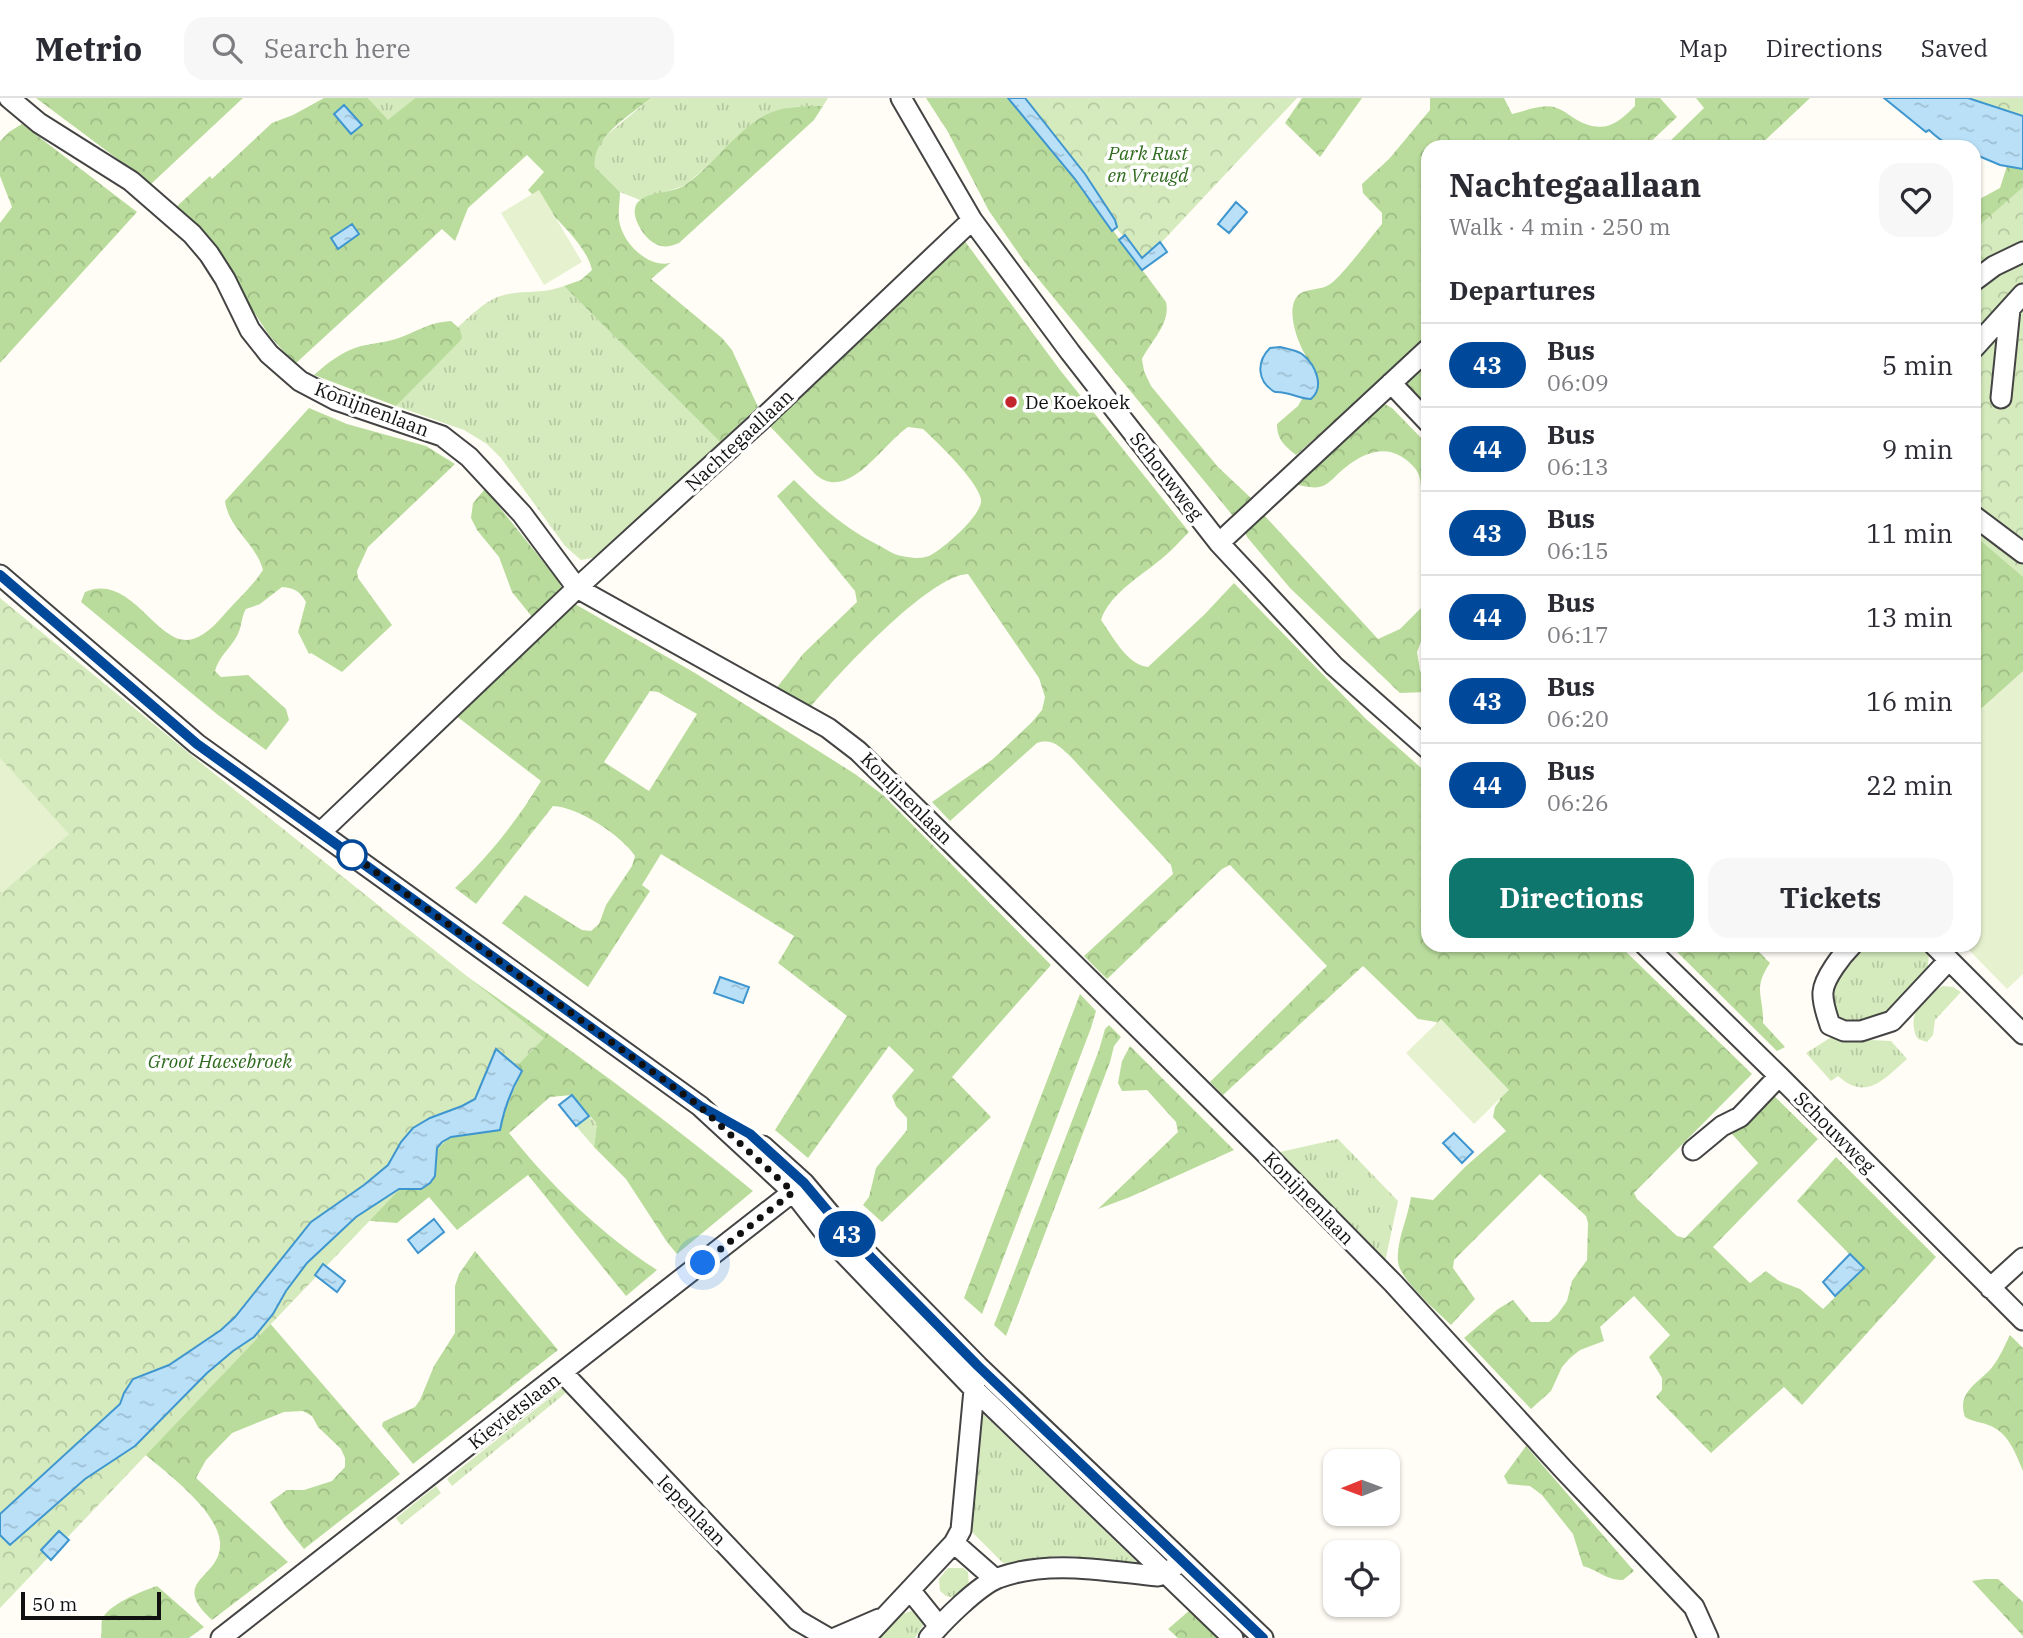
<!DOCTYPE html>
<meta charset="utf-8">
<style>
:root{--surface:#fff;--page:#f7f7f7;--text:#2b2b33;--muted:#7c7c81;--line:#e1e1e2;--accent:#0f766e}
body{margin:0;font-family:"IBM Plex Serif",serif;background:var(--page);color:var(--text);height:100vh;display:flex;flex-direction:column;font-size:26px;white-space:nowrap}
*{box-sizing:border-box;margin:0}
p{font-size:23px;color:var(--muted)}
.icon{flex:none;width:38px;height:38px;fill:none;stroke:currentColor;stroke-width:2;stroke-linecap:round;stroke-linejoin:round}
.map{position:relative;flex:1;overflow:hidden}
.details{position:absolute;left:1421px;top:42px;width:560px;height:812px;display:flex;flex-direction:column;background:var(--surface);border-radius:21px;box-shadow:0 2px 5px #0004}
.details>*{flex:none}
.badge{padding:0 14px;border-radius:23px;font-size:24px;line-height:46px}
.needle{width:46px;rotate:269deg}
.controls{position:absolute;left:1323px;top:1351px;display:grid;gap:14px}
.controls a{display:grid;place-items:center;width:77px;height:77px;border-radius:14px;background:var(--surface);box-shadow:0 2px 5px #0004;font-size:35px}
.scale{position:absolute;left:21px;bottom:18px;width:140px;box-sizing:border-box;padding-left:7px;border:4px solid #111;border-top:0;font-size:19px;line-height:24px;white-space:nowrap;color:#111;-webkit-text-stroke:5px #fff;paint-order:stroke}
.you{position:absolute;width:35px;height:35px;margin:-18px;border:5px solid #fff;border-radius:50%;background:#1a73e8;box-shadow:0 0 0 10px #1a73e833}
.map>.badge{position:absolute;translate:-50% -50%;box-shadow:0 0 0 4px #fff}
h2{padding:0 28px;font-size:26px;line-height:63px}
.round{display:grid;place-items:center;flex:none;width:74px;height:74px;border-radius:21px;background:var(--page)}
.summary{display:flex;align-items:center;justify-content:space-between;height:119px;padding:0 28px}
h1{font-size:33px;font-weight:700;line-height:52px}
.button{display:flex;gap:14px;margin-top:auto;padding:14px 28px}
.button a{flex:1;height:80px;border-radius:21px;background:var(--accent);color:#fff;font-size:28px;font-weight:700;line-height:80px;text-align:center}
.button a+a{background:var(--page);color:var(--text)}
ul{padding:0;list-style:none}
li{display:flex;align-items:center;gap:21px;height:84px;padding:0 28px;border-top:2px solid var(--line)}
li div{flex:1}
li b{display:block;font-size:26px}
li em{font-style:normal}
li .badge{min-width:77px;font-weight:700;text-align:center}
header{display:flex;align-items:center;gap:42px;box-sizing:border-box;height:98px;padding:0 35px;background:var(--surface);border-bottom:2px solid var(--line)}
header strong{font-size:33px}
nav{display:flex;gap:38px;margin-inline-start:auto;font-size:24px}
.search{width:490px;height:63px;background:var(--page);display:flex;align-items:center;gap:18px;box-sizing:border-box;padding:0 24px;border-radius:21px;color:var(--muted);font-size:26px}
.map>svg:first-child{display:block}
.grass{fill:url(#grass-tufts)}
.forest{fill:url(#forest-crowns);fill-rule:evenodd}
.park{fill:url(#park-crowns)}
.pitch{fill:#e6f2cf}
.water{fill:url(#water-ripples);stroke:#3f96cf;stroke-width:2}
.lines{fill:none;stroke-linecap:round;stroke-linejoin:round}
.minor-casing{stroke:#444;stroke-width:23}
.minor{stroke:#fff;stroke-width:19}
.line-casing{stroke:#fff;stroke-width:16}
.line{stroke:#004899;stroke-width:10}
.walk{stroke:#111;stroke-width:7;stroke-dasharray:0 12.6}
.poi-dot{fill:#c4262e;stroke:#fff;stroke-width:2.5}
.stop-dot{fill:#fff;stroke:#004899;stroke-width:3.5}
.labels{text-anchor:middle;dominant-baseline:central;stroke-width:7;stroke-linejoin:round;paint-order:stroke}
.park-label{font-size:19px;font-style:italic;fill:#2f6b1f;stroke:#fff}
.poi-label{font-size:19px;fill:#111;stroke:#fff;text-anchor:start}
.street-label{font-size:19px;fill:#111;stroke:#fff}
</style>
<header>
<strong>Metrio</strong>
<div class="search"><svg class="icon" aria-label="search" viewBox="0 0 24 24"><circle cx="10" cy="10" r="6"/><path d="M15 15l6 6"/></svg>Search here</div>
<nav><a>Map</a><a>Directions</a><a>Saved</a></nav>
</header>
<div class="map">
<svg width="2023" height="1540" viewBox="0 0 2023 1540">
<defs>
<pattern id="grass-tufts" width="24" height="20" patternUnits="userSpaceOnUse" patternTransform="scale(1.75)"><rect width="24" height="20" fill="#d5ebbd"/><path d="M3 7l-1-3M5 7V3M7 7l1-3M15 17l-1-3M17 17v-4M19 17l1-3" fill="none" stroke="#b6c8a1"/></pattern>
<pattern id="forest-crowns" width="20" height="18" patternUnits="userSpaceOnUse" patternTransform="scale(1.75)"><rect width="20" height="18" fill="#b9dc9c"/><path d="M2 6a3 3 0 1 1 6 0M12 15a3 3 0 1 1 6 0" fill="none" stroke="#9ebc85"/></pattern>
<pattern id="park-crowns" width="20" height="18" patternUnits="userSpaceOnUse" patternTransform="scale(1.75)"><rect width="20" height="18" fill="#d5ebbd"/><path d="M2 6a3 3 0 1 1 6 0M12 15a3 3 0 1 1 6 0" fill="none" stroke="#b6c8a1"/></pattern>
<pattern id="water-ripples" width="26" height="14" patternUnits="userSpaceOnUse" patternTransform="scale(1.75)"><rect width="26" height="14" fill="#b9e0f7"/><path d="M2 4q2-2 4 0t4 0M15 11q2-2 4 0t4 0" fill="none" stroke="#9ebfd3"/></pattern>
</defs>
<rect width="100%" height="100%" fill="#fffdf5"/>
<path class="grass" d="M368,0H415L388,23Z
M651,0H828L823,8L792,9L772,14L755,24L686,87L640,102L620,94L595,69L594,59L596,50L608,36Z
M564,188L720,344L685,380L598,459L581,462L565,448L501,360L487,346L464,332L396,308L460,231L458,229C471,218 486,201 504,197C524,192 544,196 564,188Z
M1866,847H1923L1929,857L1927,876L1892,915L1856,928L1835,921L1829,896L1843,865Z
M1943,888L1953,889L1961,894L1935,922L1933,937L1927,944L1918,941C1905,919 1922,897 1943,888Z
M1830,940L1891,943L1907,961C1885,980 1867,1004 1838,978L1831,983L1806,955Z
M589,1018L597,1026L594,1049L576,1028Z
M1338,1041L1398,1103L1385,1164L1280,1054Z
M562,1290L568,1293L452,1388L447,1381Z
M979,1312L1136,1463L1143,1464L1153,1475L1075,1458H1054L1009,1467L1002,1464L968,1430L974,1397Z
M436,1388L441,1395L401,1427L396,1420Z
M948,1470H963L968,1474L969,1488L955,1500L946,1498L940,1493L939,1481Z
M911,1513L918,1515L924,1526L915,1540H878L900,1517Z"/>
<path class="forest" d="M36,0H243L151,86Z
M324,0H368L388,22L415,0H651C631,17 591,39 595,69L620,94C620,103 618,113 619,122C622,145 648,170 670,165L651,181L722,240L732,252L758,309L720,344L564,188L581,182L592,172C586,144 547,113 528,92L544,74L527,57L468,110L455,143L442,131L295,266L269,237L220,163L175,110L210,78L212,81L272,25L293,17Z
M926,0H1008L1075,81L1166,204C1171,225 1151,243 1142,261L1144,273L1151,288L1218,369L1251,400L1233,418L1026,166L989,113L948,34Z
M1302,0H1362L1320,59L1285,25Z
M1430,0H1504L1512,16C1526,13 1540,6 1554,9C1565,12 1573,21 1583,25C1607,35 1619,24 1635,8V0H1660L1677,19L1645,49H1428V241L1296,357C1285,348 1277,342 1277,326L1298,308L1302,301H1311L1312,266C1300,254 1280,204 1303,194C1313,190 1324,192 1333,184C1351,167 1366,145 1382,126V115L1363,95L1362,86L1389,61L1430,12Z
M1696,0H1810L1758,49H1664L1704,10Z
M823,8L814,22L679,145C671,148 663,151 654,145C643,139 628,115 638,104C650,92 675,96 688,85C714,66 745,22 775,13C791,8 807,8 823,8Z
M22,26L137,114L0,265V125L12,109L0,78V43L9,34Z
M2007,68L2023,71V137L1974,167V104L2000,90Z
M964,142L1060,272L1189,434C1182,441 1174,450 1166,457C1145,476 1110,494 1101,522C1112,537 1127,567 1148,569L1205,516L1234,485L1366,621L1428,676V847H1619L1752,976L1634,1095L1637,1101L1677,1138L1685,1140L1758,1065L1724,1027L1763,987L1818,1041L1713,1149L1750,1185L1766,1173L1779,1183L1800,1191L1823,1211L1864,1171L1797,1103L1836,1059L1936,1159L1802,1307L1784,1289L1711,1355L1656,1299L1662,1292V1280L1649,1259L1670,1237L1634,1198L1600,1229L1604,1243L1580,1252L1570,1260L1562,1269L1551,1293L1531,1311L1464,1240L1498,1211L1513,1202L1531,1224H1549L1557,1217L1567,1203L1572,1183L1587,1162L1588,1125L1586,1118L1540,1076L1454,1162L1453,1170L1475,1201L1451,1227C1438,1214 1400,1182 1398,1164C1396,1143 1408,1120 1411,1099L1433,1102L1465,1069L1506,1033L1493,1019L1495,1009L1500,1002L1499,986L1468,952L1436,924L1418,921L1363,868L1223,997L1210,984L1327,868L1230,767L1222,771L1107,881L1084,858L1173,776L1171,767L1071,659C1060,649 1053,640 1037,645L950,723L932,704L993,661L1032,624L1042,612L1045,599L1039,580L968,476C929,477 834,580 808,612L775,592L803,556L857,504L855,493L777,398L794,382C821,409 843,429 878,447C886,451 894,457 902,458C910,460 921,461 929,458C942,452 984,416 981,401C976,381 938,345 923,331L908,329C882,346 848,406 815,376L766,324Z
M451,223L460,231L462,240L459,244L396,308L314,277C328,265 342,253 361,248C375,245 390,244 404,238C421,231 432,224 451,223Z
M1428,257V310L1408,290L1404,278Z
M1379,303L1392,310L1428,347V412C1416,395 1426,381 1413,368C1391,345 1368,352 1346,369C1339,374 1333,382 1325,387C1316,392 1304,388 1294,386Z
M309,310L347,326L426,348L455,366L368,449L357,473L358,480L392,527L342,574L311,555L309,556L298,534L306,504C300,493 294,490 282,489L260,506L246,511C241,519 242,529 237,538C230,551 219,558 215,573L221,579L248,577L286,611L289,622L266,652L218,617L81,504L85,494C132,473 158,552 193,541C209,536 220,521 231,509C242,497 254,486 263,472C256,445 229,432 225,403Z
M485,391L557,481L562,490L559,497L533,520L512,494L499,459L477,432L471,420L473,405Z
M1263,416L1378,541L1400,531L1428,503V525L1417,554L1420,573L1428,578V594L1400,595L1290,490L1247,439L1245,433Z
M1974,429L2023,472V575L1974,617Z
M575,506L695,575L855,676L883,697L1051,867L952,979L991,1019L882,1124L863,1107L869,1099L876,1070L907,1032V1020L896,1008L892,998L914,972L889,948L808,1060L775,1032L847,918L778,865L794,838L661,756L642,787L650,793L588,889L502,825L525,797L582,832L591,833L599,826L606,807L632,768L635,758C621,737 578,709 553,708L476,806L455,790C489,758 517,723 541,683L455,617L569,507ZM650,593L658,594L697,616L649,693L604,664Z
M277,745C437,859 602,968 753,1093L677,1156L667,1144L626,1081L594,1049L597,1026L572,997L550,999L509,1035C551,1088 600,1135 657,1172L626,1198L528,1077L457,1132L429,1099L397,1125L371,1123L358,1118L399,1091H421L437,1066V1050L442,1043L451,1039L500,1031L503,1015L522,974L0,1073Z
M1670,847H1752L1770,865C1752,891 1764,898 1763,925L1785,949L1777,953Z
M1080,896L1096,913L1091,930L982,1216L964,1200Z
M1109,927L1121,939L1114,948L1110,964L1006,1238L994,1227L1099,952L1105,931Z
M1130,948L1234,1052L1130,1099L1098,1111L1178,1034L1176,1024L1147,992L1122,993L1118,985L1122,963Z
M475,1153L558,1252L413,1366L382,1328L383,1324L415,1309L420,1302L434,1268L455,1235V1188L459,1176Z
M268,1223L400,1376L304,1451L286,1429L270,1404L287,1392H304L332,1383L345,1369V1360L341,1351L318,1329L312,1318L303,1313L284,1314L232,1335L206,1362L196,1380L288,1464L212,1522C167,1481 223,1481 220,1444C217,1410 160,1370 135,1348Z
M2010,1237L2023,1250V1373C2016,1356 2009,1336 1991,1328C1982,1324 1973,1324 1965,1319C1956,1293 1980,1285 1993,1268C2000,1259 2005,1247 2010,1237Z
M1526,1348L1634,1473L1623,1482C1606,1482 1600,1473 1583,1468L1573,1436L1542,1397L1530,1388L1508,1386L1504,1378Z
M1985,1481H1998L2023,1504V1538L1972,1483Z
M157,1488L204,1529L189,1540H101C102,1535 101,1527 102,1522C107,1507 142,1493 157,1488Z
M1190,1512L1221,1540H1178L1168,1531Z"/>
<path class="park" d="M1015,0H1297L1143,164Z
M1941,0H2023V38Z
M2023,89V479L1974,437V199L1998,176L1974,149V132Z
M0,500L206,669L544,940L0,1510Z"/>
<path class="pitch" d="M539,92L582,164L544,187L501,115Z
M2023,573V876L2007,891L1964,847H1974V617Z
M0,660L69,736L2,795L0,793Z
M1441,921L1509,992L1474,1026L1406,955Z"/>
<path class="water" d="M1008,0H1025L1085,76L1115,122L1117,129L1112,133L1075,81Z
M1884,0H1968L2023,18V71L2000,67L1974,56V49C1951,49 1946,48 1929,32L1926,34Z
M344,7L362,27L351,36L334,16Z
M1236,104L1247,114L1229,135L1218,126Z
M352,126L359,136L338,151L331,140Z
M1125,137L1142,160L1160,144L1167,154L1142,172L1119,142Z
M1280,249C1288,251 1296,252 1302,256C1316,267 1325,289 1311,301C1298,301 1289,293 1275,294C1257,284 1256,264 1270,250Z
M720,879L749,889L743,905L714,895Z
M496,951L522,973C511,992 504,1010 500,1032L451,1039L442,1044L437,1050L435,1078L430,1085L421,1091H399L356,1119L307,1165L286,1193L273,1216L254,1239L233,1253L207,1275L135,1348L85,1381L10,1447L0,1437V1416L120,1306L124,1295L133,1281L169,1267L221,1232L235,1219L311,1124L364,1087L388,1067L401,1044L413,1030L430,1020L462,1008L475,1001Z
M572,997L589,1018L576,1028L559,1007Z
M1454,1035L1473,1054L1462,1065L1443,1045Z
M434,1121L444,1134L418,1155L408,1142Z
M1850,1156L1864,1170L1835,1198L1823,1184Z
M323,1166L345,1183L337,1194L315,1177Z
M59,1433L69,1442L51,1462L41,1452Z"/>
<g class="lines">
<defs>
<path id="minor" d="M9,0L39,25L131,83L192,136L209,156L225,181L250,232L269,256L300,283L336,302L442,338L469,359L522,416L577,490L828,630L858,653L1261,1051L1393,1185L1564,1372L1694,1509L1708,1540
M901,0L972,122L1070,254L1219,445L1334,568L1428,651
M1974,183L1994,168L2023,154
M1974,250L2023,196
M1391,285L1428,324
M2001,300L2010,211
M1974,418L2023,455
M1219,445L1428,251
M0,477L197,646L700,1008L793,1094L829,1140L972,1289L1233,1540
M321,734L577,490L761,322L972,122
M1645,847L1779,978L2023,1222
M1852,847C1842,857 1824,880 1823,894C1822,905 1827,917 1830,927L1844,933H1861L1892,923L1949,862
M1934,847L2023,936
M763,1048L804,1085L841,1129L978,1268L1263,1540
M1693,1052L1722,1028L1740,1019L1779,978
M1990,1190L2023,1160
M563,1275L797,1522L828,1540
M954,1445L995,1481
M910,1492L939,1528
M221,1540L803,1086
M835,1540L879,1521
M865,1540L954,1445L961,1432L975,1281
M929,1540C943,1523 978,1488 998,1480C1049,1461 1105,1473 1158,1478L1168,1475L1174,1469"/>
</defs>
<use href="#minor" class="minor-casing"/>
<use href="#minor" class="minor"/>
</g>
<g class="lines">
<defs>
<path id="line" d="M0,477L197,646L700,1008L750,1036L804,1085L841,1129L978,1268L1263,1540"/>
</defs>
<use href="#line" class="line-casing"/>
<use href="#line" class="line"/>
<path class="walk" d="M352,757L344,751L697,1006L793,1094L703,1165"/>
</g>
<circle class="poi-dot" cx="1011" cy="304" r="7"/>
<circle class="stop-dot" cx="352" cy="757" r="14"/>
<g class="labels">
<g class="park-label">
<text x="1148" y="55">Park Rust<tspan x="1148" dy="22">en Vreugd</tspan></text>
<text x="220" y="963">Groot Haesebroek</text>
</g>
<g class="poi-label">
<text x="1025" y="304">De Koekoek</text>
</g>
<g class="street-label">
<text transform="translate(372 311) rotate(21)">Konijnenlaan</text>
<text transform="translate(739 342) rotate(-43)">Nachtegaallaan</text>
<text transform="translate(1167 378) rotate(52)">Schouwweg</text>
<text transform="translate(907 700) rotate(45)">Konijnenlaan</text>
<text transform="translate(1835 1034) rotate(45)">Schouwweg</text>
<text transform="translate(1309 1100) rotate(46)">Konijnenlaan</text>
<text transform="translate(514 1313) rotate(-38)">Kievietslaan</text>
<text transform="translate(692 1412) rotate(46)">Iepenlaan</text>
</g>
</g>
</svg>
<div class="controls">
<a><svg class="needle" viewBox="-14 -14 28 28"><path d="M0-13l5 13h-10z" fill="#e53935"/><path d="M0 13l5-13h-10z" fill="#7c7c81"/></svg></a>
<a><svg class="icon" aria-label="locate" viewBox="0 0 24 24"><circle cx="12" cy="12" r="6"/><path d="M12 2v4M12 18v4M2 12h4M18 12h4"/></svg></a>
</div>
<div class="scale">50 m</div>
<div class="you" style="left:703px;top:1165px"></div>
<b class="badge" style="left:847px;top:1136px;background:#004899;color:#fff">43</b>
<section class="details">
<div class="summary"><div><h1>Nachtegaallaan</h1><p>Walk · 4 min · 250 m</p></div><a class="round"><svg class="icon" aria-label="heart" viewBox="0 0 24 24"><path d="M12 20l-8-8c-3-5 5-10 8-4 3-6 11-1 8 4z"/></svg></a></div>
<h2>Departures</h2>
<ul>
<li><span class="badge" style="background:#004899;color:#fff">43</span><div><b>Bus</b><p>06:09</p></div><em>5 min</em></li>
<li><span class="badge" style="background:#004899;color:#fff">44</span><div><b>Bus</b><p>06:13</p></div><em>9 min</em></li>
<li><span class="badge" style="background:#004899;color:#fff">43</span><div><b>Bus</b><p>06:15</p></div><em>11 min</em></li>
<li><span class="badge" style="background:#004899;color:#fff">44</span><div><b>Bus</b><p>06:17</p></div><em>13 min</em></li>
<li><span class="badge" style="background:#004899;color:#fff">43</span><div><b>Bus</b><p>06:20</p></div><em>16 min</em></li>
<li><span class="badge" style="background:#004899;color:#fff">44</span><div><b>Bus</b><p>06:26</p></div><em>22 min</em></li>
</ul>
<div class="button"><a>Directions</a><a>Tickets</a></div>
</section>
</div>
